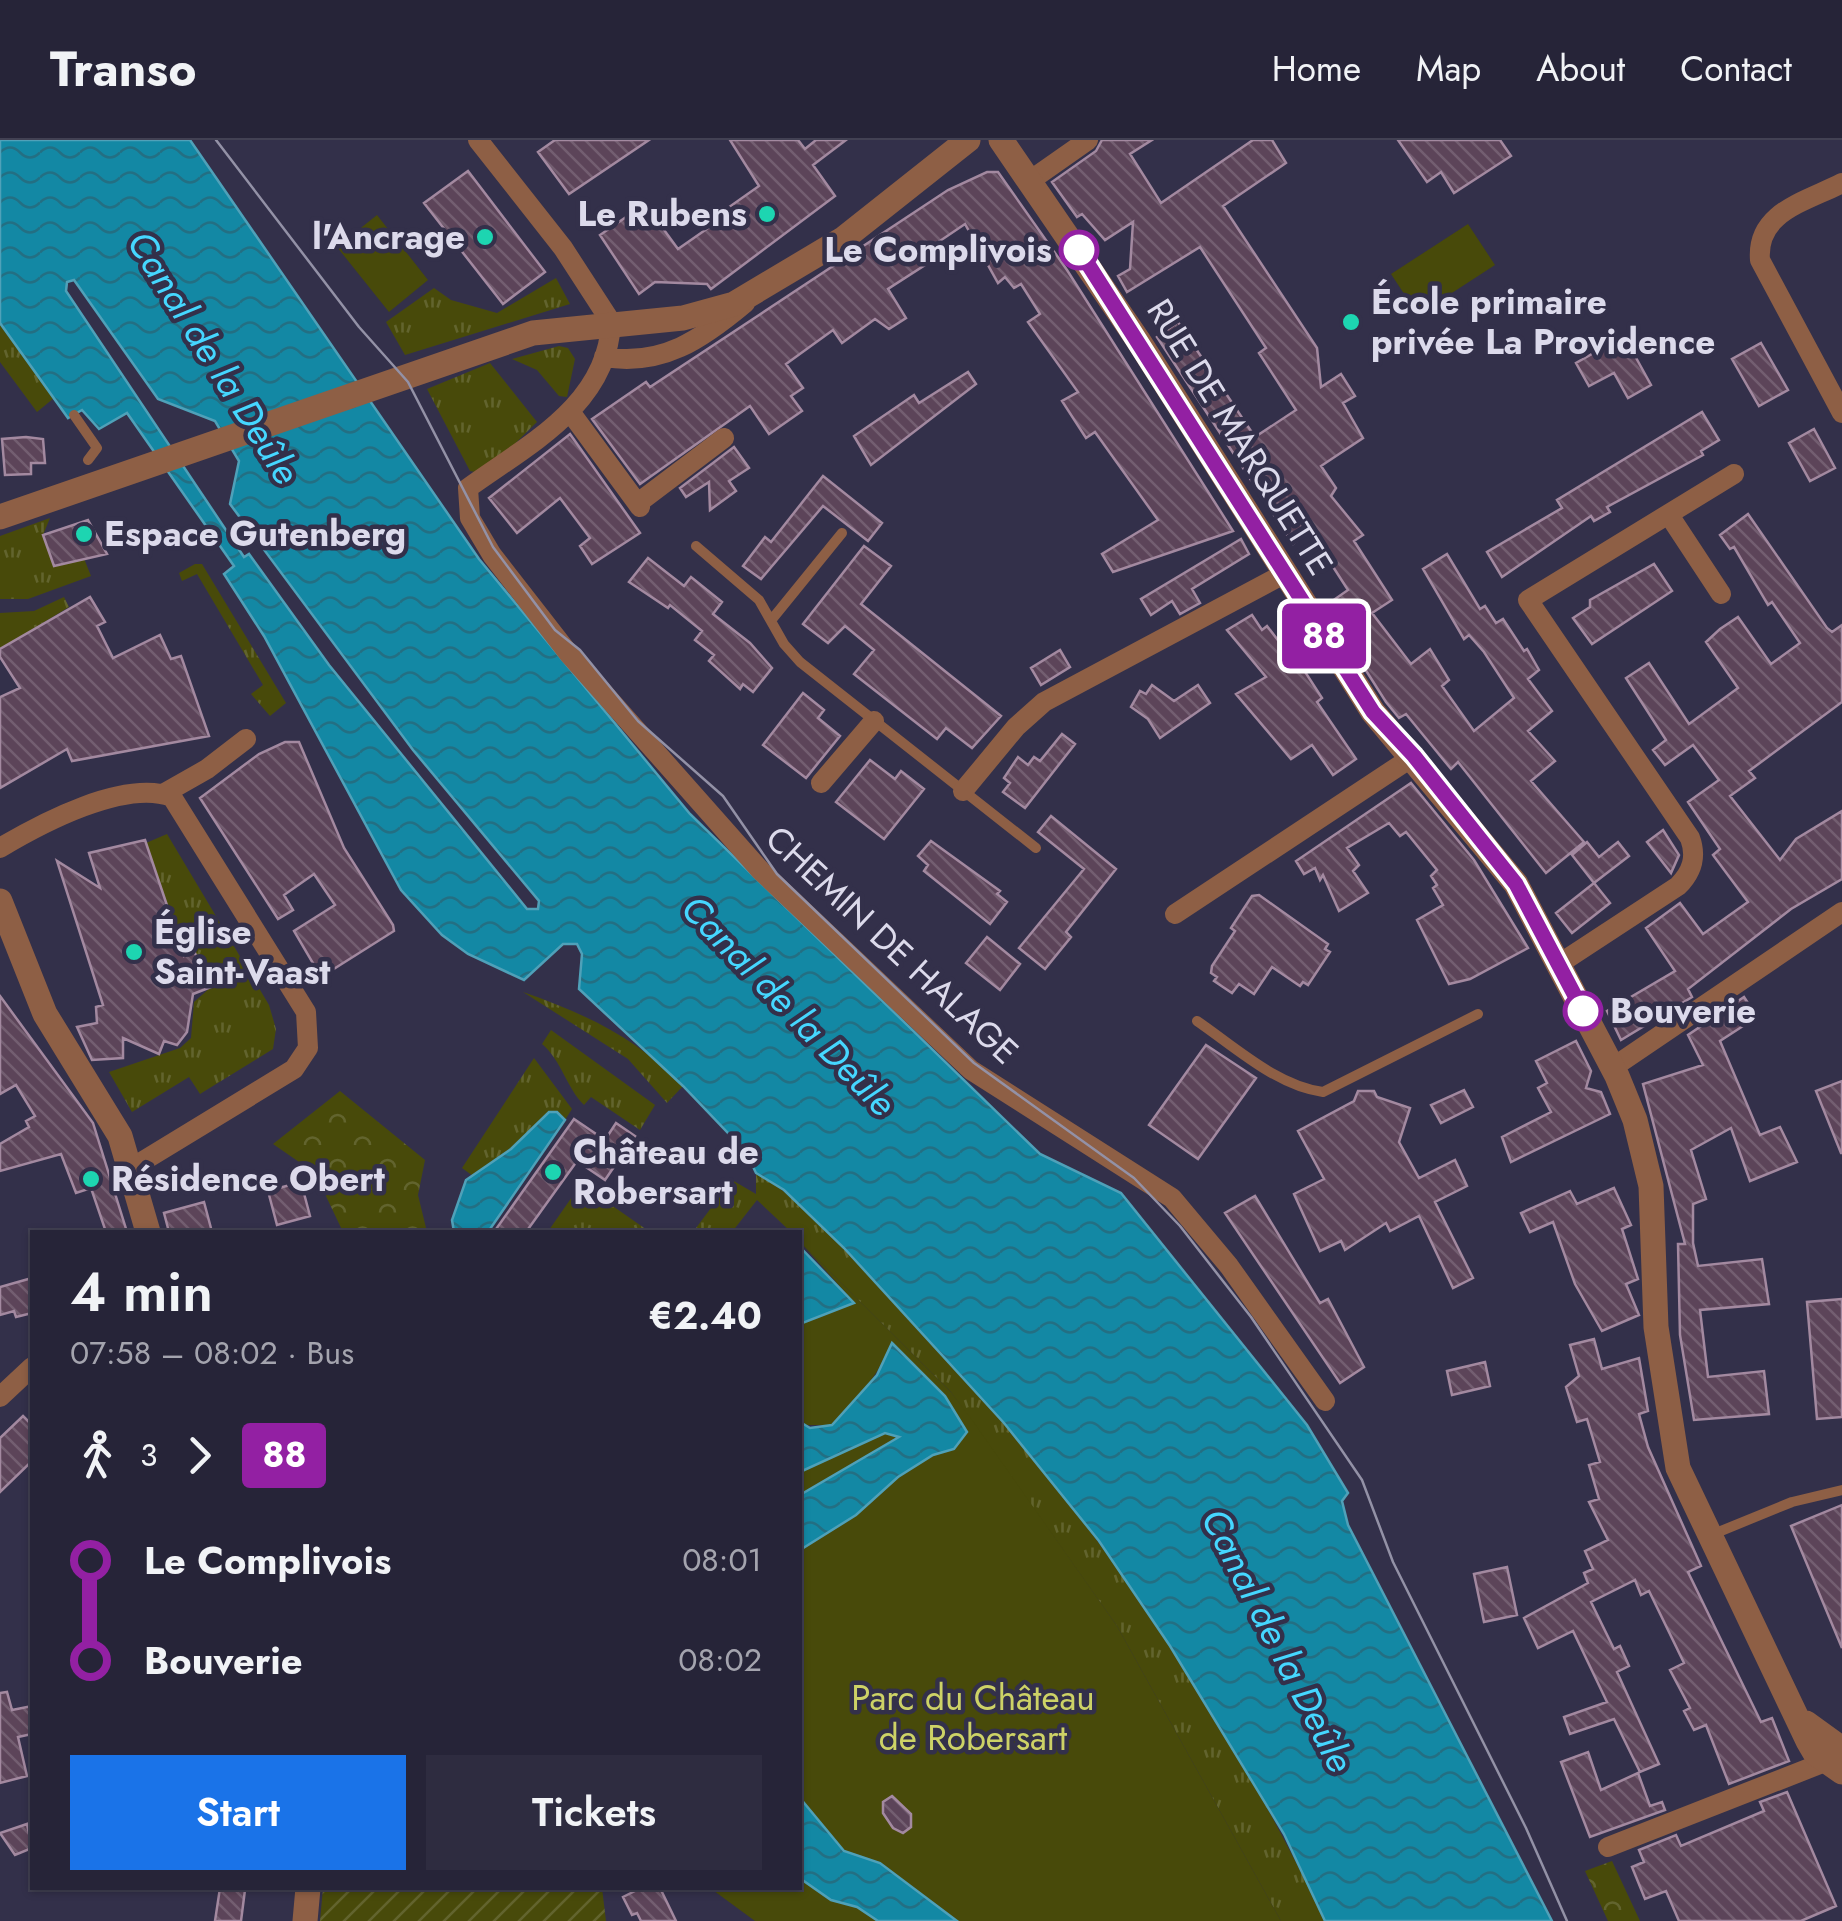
<!DOCTYPE html>
<meta charset="utf-8">
<style>
:root{--surface:#262438;--page:#2e2c40;--text:#f1f3f6;--muted:#a4a4ae;--line:#424153;--accent:#1a73e8}
body{margin:0;font-family:Jost,sans-serif;background:var(--page);color:var(--text);height:100vh;display:flex;flex-direction:column;font-size:38px;white-space:nowrap}
*{box-sizing:border-box;margin:0}
p{font-size:32px;color:var(--muted)}
.icon{flex:none;width:55px;height:55px;fill:none;stroke:currentColor;stroke-width:2;stroke-linecap:round;stroke-linejoin:round}
.map{position:relative;flex:1;overflow:hidden}
.side{position:absolute;left:30px;top:1090px;width:772px;height:660px;display:flex;flex-direction:column;background:var(--surface);border-radius:0px;box-shadow:0 2px 8px #0004,0 0 0 2px var(--line)}
.side>*{flex:none}
.badge{padding:0 20px;border-radius:8px;font-size:35px;line-height:65px}
.map>.badge{position:absolute;translate:-50% -50%;box-shadow:0 0 0 5px #fff}
.legs{display:flex;align-items:center;gap:15px;height:110px;padding:0 40px;font-size:32px}
.legs p{margin-inline-start:auto}
.overview{display:flex;align-items:center;justify-content:space-between;height:170px;padding:0 40px}
h1{font-size:55px;font-weight:600;line-height:75px}
.button{display:flex;gap:20px;margin-top:auto;padding:20px 40px}
.button a{flex:1;height:115px;border-radius:0px;background:var(--accent);color:#fff;font-size:40px;font-weight:600;line-height:115px;text-align:center}
.button a+a{background:var(--page);color:var(--text)}
ul{padding:0 40px;list-style:none}
li{display:flex;align-items:center;gap:35px;height:100px;font-size:38px}
li i{display:grid;place-items:center;width:15px;height:100%;margin:0 12px;background:currentColor}
li i::after{content:'';width:25px;height:25px;margin:-12px;border:8px solid;border-radius:50%;background:var(--surface)}
li p{margin-inline-start:auto}
li:first-child i{background:linear-gradient(#0000 50%,currentColor 0)}
li:last-child i{background:linear-gradient(currentColor 50%,#0000 0)}
header{display:flex;align-items:center;gap:60px;box-sizing:border-box;height:140px;padding:0 50px;background:var(--surface);border-bottom:2px solid var(--line)}
header strong{font-size:48px}
nav{display:flex;gap:55px;margin-inline-start:auto;font-size:35px}
.map>svg:first-child{display:block}
.grass{fill:url(#grass-tufts)}
.forest{fill:url(#forest-crowns)}
.park{fill:#484a0a}
.garden{fill:url(#garden-furrows)}
.water{fill:url(#water-waves);stroke:#4fa1b9;stroke-width:2.5;fill-rule:evenodd}
.building{fill:url(#building-back-hatch);stroke:#a389a0;stroke-width:2.5}
.lines{fill:none;stroke-linecap:round;stroke-linejoin:round}
.service{stroke:#8e5f45;stroke-width:10}
.minor{stroke:#8e5f45;stroke-width:20}
.tertiary{stroke:#8e5f45;stroke-width:25}
.tram{stroke:#9391a6;stroke-width:2.5}
.line-1-casing{stroke:#fff;stroke-width:22}
.line-1{stroke:#9320a3;stroke-width:15}
.poi-dot{fill:#1dd5b1;stroke:#33304a;stroke-width:4}
.stop-1-dot{fill:#fff;stroke:#9320a3;stroke-width:5}
.labels{text-anchor:middle;dominant-baseline:central;stroke-width:9;stroke-linejoin:round;paint-order:stroke}
.poi-label{font-size:35px;font-weight:bold;fill:#dcdaeb;stroke:#33304a;text-anchor:start}
.stop-label{font-size:35px;font-weight:bold;fill:#dcdaeb;stroke:#33304a;text-anchor:end}
.street-label{font-size:35px;fill:#dcdaeb;stroke:#33304a}
.park-label{font-size:35px;fill:#cdd266;stroke:#33304a}
.water-label{font-size:38px;font-style:italic;fill:#45d7ff;stroke:#33304a}
</style>
<header>
<strong>Transo</strong>
<nav><a>Home</a><a>Map</a><a>About</a><a>Contact</a></nav>
</header>
<div class="map">
<svg width="1842" height="1781" viewBox="0 0 1842 1781">
<defs>
<pattern id="grass-tufts" width="24" height="20" patternUnits="userSpaceOnUse" patternTransform="scale(2.5)"><rect width="24" height="20" fill="#484a0a"/><path d="M3 7l-1-3M5 7V3M7 7l1-3M15 17l-1-3M17 17v-4M19 17l1-3" fill="none" stroke="#62642e"/></pattern>
<pattern id="forest-crowns" width="20" height="18" patternUnits="userSpaceOnUse" patternTransform="scale(2.5)"><rect width="20" height="18" fill="#484a0a"/><path d="M2 6a3 3 0 1 1 6 0M12 15a3 3 0 1 1 6 0" fill="none" stroke="#62642e"/></pattern>
<pattern id="garden-furrows" width="10" height="10" patternUnits="userSpaceOnUse" patternTransform="scale(2.5)"><rect width="10" height="10" fill="#484a0a"/><path d="M-1 1l2-2M0 10L10 0M9 11l2-2" fill="none" stroke="#62642e"/></pattern>
<pattern id="water-waves" width="16" height="10" patternUnits="userSpaceOnUse" patternTransform="scale(2.5)"><rect width="16" height="10" fill="#1388a4"/><path d="M0 5q4-4 8 0t8 0" fill="none" stroke="#236f83"/></pattern>
<pattern id="building-back-hatch" width="6" height="6" patternUnits="userSpaceOnUse" patternTransform="scale(2.5)"><rect width="6" height="6" fill="#5c4459"/><path d="M-1 5l2 2M0 0l6 6M5-1l2 2" fill="none" stroke="#735e71"/></pattern>
</defs>
<rect width="100%" height="100%" fill="#33304a"/>
<path class="grass" d="M556,138L570,164L405,215L386,182L434,148L451,160L497,173Z
M0,183L54,258L37,272L0,222Z
M559,206L568,208L575,219L567,257L559,256L537,230L512,219Z
M490,223L537,282L484,334L470,331L427,249Z
M50,378L43,395L83,416L91,436L28,459H0V396Z
M195,424H202L286,563L270,576L251,554L263,545L197,434L182,441L179,433Z
M64,457L69,467L0,509V473L34,471Z
M167,694L269,865L276,889L273,909L200,954L189,937L132,972L109,932L180,908L191,898L194,862L211,847L195,811L181,808L146,703Z
M523,852C586,874 637,898 683,946L667,963L628,919Z
M551,890L655,965L640,990L591,957L584,965C566,947 562,921 542,904Z
M534,918L572,969L565,980L557,972H549L511,1009L473,1036L462,1028Z
M756,1033C808,1063 848,1112 890,1155C1067,1338 1215,1551 1325,1781H1281L1117,1486L951,1252L800,1102V1092H791L757,1060L732,1092H693L732,1040L756,1054Z
M581,1044L650,1092L549,1090Z"/>
<path class="forest" d="M340,951L425,1020L418,1055L427,1092H343L315,1033L273,1004Z
M1612,1721L1640,1781H1608L1585,1731Z"/>
<path class="park" d="M377,75L428,140L389,172L337,107Z
M1468,84L1495,125L1418,175L1391,134Z
M800,1102L951,1252L972,1280L1117,1486L1281,1781H957L881,1723L844,1711L800,1658V1410L856,1375L898,1337L933,1315L954,1309L967,1292L945,1256L892,1204C876,1236 859,1261 832,1285H802L800,1184L854,1162Z
M885,1292L899,1297L800,1355V1332Z
M800,1738L831,1760L857,1767L878,1781H755L710,1748H800Z"/>
<path class="garden" d="M323,1748H602L606,1781H320Z"/>
<path class="water" d="M0,0H190L479,419L690,674L1040,1014L1121,1053L1307,1285L1348,1353L1342,1361L1348,1385L1552,1781H1325L1284,1694L1170,1506L1099,1401L1004,1283L844,1108L784,1050L756,1033L746,1012L683,946L579,849L582,814L577,804H563L524,840L468,814L442,795L401,750L264,496L224,434L234,426L127,273L99,289L82,270L68,278L0,183ZM74,140L158,259L215,281L239,321L230,364L413,610L539,761L538,769H527L329,525L249,414L244,417L66,151L67,142Z
M549,972H557L565,980L488,1092H454L452,1080L466,1040L511,1009Z
M800,1107L854,1163L800,1184Z
M892,1203L945,1256L967,1292L954,1309L933,1315L898,1337L856,1375L800,1410V1355L899,1297L885,1293L800,1332V1282L810,1288L832,1285L877,1235Z
M800,1658L844,1711L880,1723L957,1781H878L857,1767L831,1760L801,1739Z"/>
<path class="building" d="M555,0H649L569,54L538,12Z
M730,0H798L805,9L816,0H846L813,25L835,56L711,149L707,144L655,142L639,154L600,95L645,64L678,109L711,86L708,82L759,46Z
M1102,0H1152L1130,14L1161,63L1253,0H1272L1286,23L1223,66L1317,208L1321,247L1341,234L1355,256L1343,263L1363,298L1321,326L1336,348L1331,356L1363,395L1354,401L1392,460L1372,473L1411,524L1430,509L1449,540L1442,546L1474,591L1514,558L1484,512L1469,495L1464,499L1423,429L1447,414L1480,469L1485,466L1496,483L1503,479L1524,511L1527,509L1539,530L1528,539L1552,571L1528,591L1555,621L1531,641L1584,702L1546,733L1458,622L1451,629L1406,574L1399,578L1386,562L1325,466L1348,450L1310,391L1293,404L1157,197L1178,182L1255,297L1296,270L1259,213L1266,208L1200,107L1127,152L1118,136L1130,129L1133,82L1105,100L1082,74L1077,77L1052,42L1096,11Z
M1398,0H1500L1511,16L1454,53L1441,32L1427,42Z
M468,31L545,132L503,164L424,63Z
M987,32H998L1067,130L1233,391L1113,432L1102,414L1158,380L1095,292L1086,298L1062,261L1078,252L1028,182L1040,174L1021,144L1014,148L1005,137L998,143L965,84L919,115L925,125L888,149L906,178L889,189L875,179L842,203L833,190L786,224L803,248L791,256L802,271L769,294L750,266L640,344L592,279L646,242L650,247L948,50Z
M1624,196L1651,245L1628,258L1614,233L1589,246L1576,223Z
M1761,203L1788,250L1759,266L1732,219Z
M968,232L976,244L871,325L854,296L914,255L919,263Z
M1702,272L1719,300L1701,311L1703,315L1607,367L1610,372L1594,381L1591,376L1502,437L1487,412L1562,368L1557,360Z
M1814,289L1835,328L1810,341L1789,303Z
M570,294L640,393L592,424L580,406L590,398L560,358L517,393L489,358Z
M26,297L43,299L45,323H31V334L5,335L2,299Z
M734,307L749,328L729,341L736,351L710,370L709,342L686,357L680,348Z
M823,336L882,383L868,401L823,366L761,439L743,426L765,397L771,402Z
M1748,374L1827,488L1832,492L1842,485V562L1749,631L1755,638L1730,656L1780,720L1796,699L1842,671V739L1791,769L1688,849L1692,857L1621,900L1607,871L1675,831L1646,788L1680,763L1703,794L1748,762L1713,715L1720,709L1688,662L1719,640L1693,605L1665,625L1653,610L1666,600L1626,538L1649,523L1689,584L1738,548L1706,502L1720,489L1738,477L1771,524L1800,503L1772,462L1768,465L1734,407L1730,409L1720,395Z
M88,380L107,414L54,426L43,395Z
M1241,399L1249,414L1192,449L1200,463L1180,474L1172,461L1151,475L1141,459Z
M864,406L891,426L861,464L1001,576L972,608L946,588L937,599L854,534L874,510L845,486L828,503L803,484Z
M648,418L684,446L691,437L722,462L713,474L750,503L772,528L753,552L743,544L740,549L709,521L714,515L695,500L702,491L670,465L668,468L629,442Z
M1654,424L1672,451L1592,504L1573,478L1590,467V460Z
M90,457L105,482L97,486L113,518L160,495L171,519L181,516L209,596L72,621L67,609L0,648V557L20,548L0,517V509Z
M1252,475L1262,490L1267,486L1287,512L1291,510L1322,558L1317,562L1356,619L1333,635L1312,605L1291,619L1236,554L1266,537L1227,490Z
M1060,510L1070,527L1041,545L1031,528Z
M1152,545L1174,561L1198,545L1210,563L1160,598L1148,579L1131,567L1140,551L1146,554Z
M803,553L824,570L818,578L840,596L806,638L763,605Z
M1062,594L1075,604L1025,668L1003,652L1010,643L1004,638L1018,617L1028,625L1034,617L1040,621Z
M285,602H299L344,708L393,785L394,791L321,837L294,791L335,765L314,734L284,755L293,770L278,779L200,658L259,614Z
M870,620L895,639L901,631L924,649L884,699L836,662Z
M1411,643L1474,720L1528,808L1470,839L1449,844L1417,780L1443,765L1433,748L1437,745L1431,736L1437,730L1406,692L1400,696L1389,683L1347,708L1359,725L1353,731L1368,753L1339,771L1323,735L1320,740L1315,728L1304,734L1296,721Z
M1051,676L1116,729L1066,792L1071,797L1045,829L1019,808L1084,729L1038,692Z
M1663,690L1679,715L1671,733L1647,702Z
M145,700L184,816L194,811L211,847L193,854L187,892L177,905L164,901L159,914L123,898V918L92,920L77,887L97,883L96,867L103,865L57,721L100,748L89,713Z
M931,701L1000,751L997,754L1007,762L990,784L924,731L928,725L918,716Z
M1587,702L1599,717L1618,702L1629,716L1594,743L1572,715Z
M1594,743L1610,763L1572,793L1556,773Z
M1259,755L1328,804L1325,809L1330,812L1308,845L1303,842L1300,846L1272,827L1254,854L1239,844L1232,853L1214,841L1217,837L1211,833L1212,826L1235,791L1231,788L1252,756Z
M987,797L1020,824L1000,850L966,823Z
M0,856L93,983L127,1092H106L91,1048L76,1053L61,1014L0,1031V1004L29,987L26,981L35,976L16,945L0,954Z
M1744,857L1757,877L1720,901L1760,995L1780,987L1797,1022L1750,1041L1731,988L1691,1010L1706,1059L1693,1064V1103L1698,1126L1762,1119L1769,1164L1700,1170L1708,1237L1764,1231L1769,1274L1694,1280L1680,1195L1678,1104H1685L1643,944L1703,925L1688,895Z
M1576,901L1591,931L1586,948L1601,952L1610,974L1511,1022L1502,997L1551,972L1538,948L1547,943L1536,921Z
M1206,905L1256,938L1198,1019L1149,985Z
M1842,941V1013H1841L1816,951Z
M1464,950L1473,967L1441,983L1431,965Z
M1358,951H1374L1377,957L1410,968L1399,1002L1419,1038L1455,1020L1467,1046L1435,1062L1473,1138L1453,1148L1419,1076L1390,1091L1386,1083L1345,1110L1341,1101L1320,1111L1294,1054L1324,1039L1298,991L1354,961Z
M574,979L605,1000L616,983L635,996L605,1040L577,1021L526,1092H494Z
M301,1042L310,1076L277,1085L268,1051Z
M1614,1048L1631,1085L1622,1089L1638,1139L1626,1144L1639,1175L1602,1191L1575,1144L1553,1082L1530,1092L1521,1073L1570,1051L1577,1064Z
M1255,1056L1320,1163L1328,1159L1364,1227L1340,1243L1225,1073Z
M204,1062L212,1092H169L164,1073Z
M32,1138V1173L16,1177L14,1171L0,1175V1147Z
M1842,1159V1277L1817,1279L1807,1162Z
M1594,1199L1602,1229L1639,1218L1648,1271L1639,1274L1648,1307L1701,1426L1688,1432L1761,1582L1772,1578L1789,1621L1729,1644L1706,1585L1694,1590L1684,1571L1690,1568L1670,1530L1684,1523L1649,1451L1641,1455L1635,1440L1591,1462L1614,1509L1620,1506L1629,1526L1617,1532L1659,1624L1640,1632L1614,1579L1570,1594L1564,1577L1607,1562L1573,1491L1538,1508L1524,1478L1588,1443L1584,1433L1593,1429L1585,1411L1608,1400L1589,1362L1599,1359L1589,1325L1600,1322L1587,1279L1577,1282L1566,1247L1579,1236L1570,1205Z
M1485,1222L1490,1246L1452,1255L1447,1231Z
M23,1276L32,1285V1321L0,1352V1298Z
M1842,1365V1508L1791,1386Z
M1507,1427L1517,1475L1484,1482L1474,1434Z
M7,1552L12,1570L32,1566V1594L18,1597L27,1636L0,1643V1553Z
M1588,1612L1601,1650L1638,1633L1650,1666L1662,1662L1665,1670L1590,1697L1561,1622Z
M1787,1652L1836,1766L1801,1781H1679L1666,1751L1645,1759L1632,1727L1644,1722L1639,1710L1676,1695L1681,1706L1764,1671L1760,1662Z
M892,1656L911,1674V1687L903,1693L893,1688L883,1673V1662Z
M27,1684L32,1708L15,1715L0,1693Z
M220,1748L245,1750L241,1781H215Z
M641,1748H660L676,1781H641L637,1773L632,1775L623,1757Z"/>
<g class="lines">
<path class="service" d="M74,275L97,308L88,320
M696,406L759,460L784,504L800,522L1036,708
M773,478L842,393
M1197,881C1235,907 1277,946 1323,952L1478,874
M1711,1395L1792,1362L1842,1350"/>
<path class="minor" d="M478,0L563,108L611,182C608,265 527,305 468,348L470,378L492,415L569,514L761,731L971,930L1172,1058L1229,1126L1325,1261
M1031,40L1088,0
M1842,43C1805,62 1756,72 1760,120L1842,273
M604,217C662,227 702,199 745,163
M571,273L640,367
M638,363L724,298
M1669,375L1721,454
M821,643L874,581
M963,651L1016,587L1044,562L1284,434
M163,654L207,629L246,599
M0,708C40,684 124,639 172,657L306,872L308,908L294,929L130,1029
M1175,774L1414,616
M1559,824L1678,746C1692,732 1697,717 1690,698L1528,460L1734,334
M1612,928L1842,772
M0,1257L32,1227
M1608,1707L1825,1622"/>
<path class="tertiary" d="M1001,0L1138,200L1373,572L1516,744L1617,936L1635,980L1651,1046L1656,1187L1678,1328L1808,1601L1815,1613L1842,1632
M0,377L533,193L683,178L734,164L843,99L968,0
M0,761L45,874L120,996L148,1092
M1806,1583L1842,1609
M305,1781L308,1748"/>
<path class="tram" d="M216,0L359,187L408,242L493,407L555,490L580,510L638,581L723,656L777,734L974,923L1134,1038L1180,1086L1251,1177L1362,1340L1393,1422L1526,1688L1567,1781"/>
</g>
<g class="lines">
<defs>
<path id="line-1" d="M1079,110L1373,572L1414,616L1516,744L1583,871"/>
</defs>
<use href="#line-1" class="line-1-casing"/>
<use href="#line-1" class="line-1"/>
</g>
<g class="poi-dot">
<circle cx="767" cy="74" r="10"/>
<circle cx="485" cy="97" r="10"/>
<circle cx="1351" cy="182" r="10"/>
<circle cx="84" cy="394" r="10"/>
<circle cx="134" cy="812" r="10"/>
<circle cx="553" cy="1032" r="10"/>
<circle cx="91" cy="1039" r="10"/>
</g>
<g class="stop-1-dot">
<circle cx="1079" cy="110" r="18"/>
<circle cx="1583" cy="871" r="18"/>
</g>
<g class="labels">
<g class="poi-label">
<text x="747" y="74" text-anchor="end">Le Rubens</text>
<text x="465" y="97" text-anchor="end">l'Ancrage</text>
<text x="1371" y="162">École primaire<tspan x="1371" dy="40">privée La Providence</tspan></text>
<text x="104" y="394">Espace Gutenberg</text>
<text x="154" y="792">Église<tspan x="154" dy="40">Saint-Vaast</tspan></text>
<text x="573" y="1012">Château de<tspan x="573" dy="40">Robersart</tspan></text>
<text x="111" y="1039">Résidence Obert</text>
</g>
<g class="stop-label">
<text x="1052" y="110">Le Complivois</text>
<text x="1610" y="871" text-anchor="start">Bouverie</text>
</g>
<g class="street-label">
<text transform="translate(1240 297) rotate(58)">RUE DE MARQUETTE</text>
<text transform="translate(892 805) rotate(43)">CHEMIN DE HALAGE</text>
</g>
<g class="park-label">
<text x="973" y="1558">Parc du Château<tspan x="973" dy="40">de Robersart</tspan></text>
</g>
<g class="water-label">
<text transform="translate(214 217) rotate(58)">Canal de la Deûle</text>
<text transform="translate(789 865) rotate(46)">Canal de la Deûle</text>
<text transform="translate(1278 1500) rotate(63)">Canal de la Deûle</text>
</g>
</g>
</svg>
<b class="badge" style="left:1324px;top:496px;background:#9320a3;color:#fff">88</b>
<section class="side">
<div class="overview"><div><h1>4 min</h1><p>07:58 – 08:02 · Bus</p></div><b>€2.40</b></div>
<div class="legs"><svg class="icon" aria-label="walk" viewBox="0 0 24 24"><circle cx="13" cy="4" r="2"/><path d="M13 8l-2 6 4 7M11 14l-3 7M7 12l3-4h3l4 4"/></svg>3<svg class="icon" aria-label="forward" viewBox="0 0 24 24"><path d="M9 5l7 7-7 7"/></svg><b class="badge" style="background:#9320a3;color:#fff">88</b></div>
<ul>
<li><i style="color:#9320a3"></i><b>Le Complivois</b><p>08:01</p></li>
<li><i style="color:#9320a3"></i><b>Bouverie</b><p>08:02</p></li>
</ul>
<div class="button"><a>Start</a><a>Tickets</a></div>
</section>
</div>
